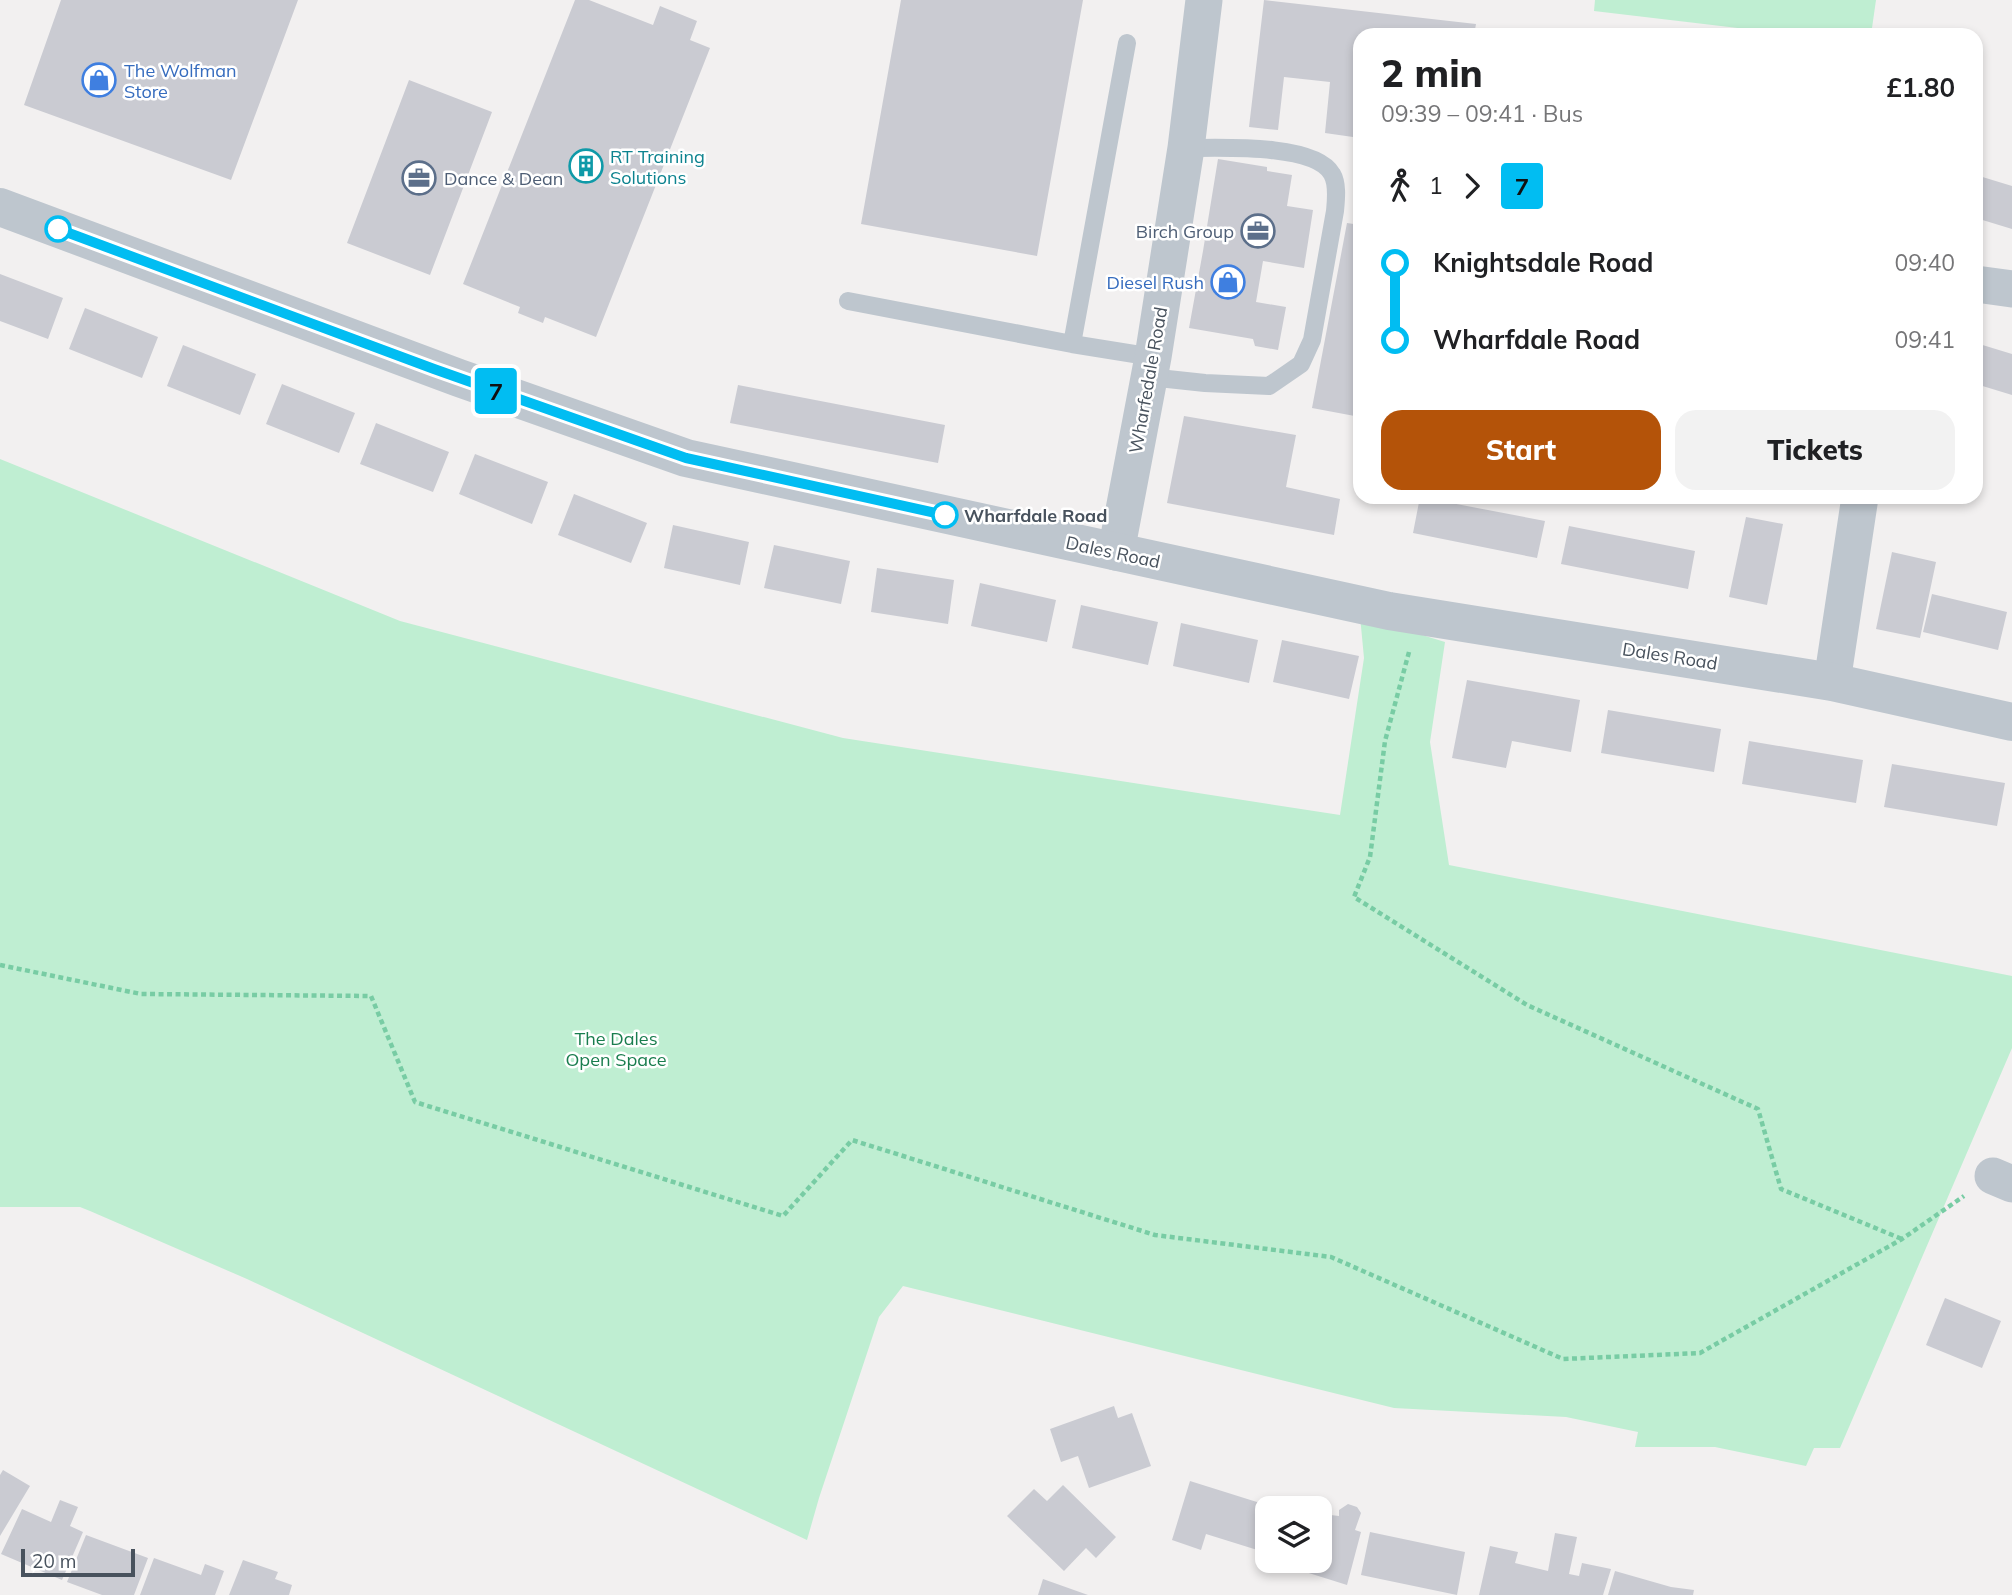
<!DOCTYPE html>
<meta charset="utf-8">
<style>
:root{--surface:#fff;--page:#f2f2f2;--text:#202124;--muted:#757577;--accent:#b45309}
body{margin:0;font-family:Mulish,sans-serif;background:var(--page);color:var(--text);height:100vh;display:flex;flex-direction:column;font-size:26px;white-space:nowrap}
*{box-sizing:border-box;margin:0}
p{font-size:23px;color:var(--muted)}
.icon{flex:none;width:38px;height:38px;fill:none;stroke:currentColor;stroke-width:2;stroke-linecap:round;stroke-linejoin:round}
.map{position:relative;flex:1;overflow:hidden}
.drawer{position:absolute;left:1353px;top:28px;width:630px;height:476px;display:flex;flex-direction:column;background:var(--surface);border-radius:21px;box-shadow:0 4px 10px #0003}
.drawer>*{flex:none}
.badge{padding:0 14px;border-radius:5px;font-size:24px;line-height:46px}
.fabs{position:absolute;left:1255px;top:1496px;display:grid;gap:14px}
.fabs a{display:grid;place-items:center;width:77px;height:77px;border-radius:14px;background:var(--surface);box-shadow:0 4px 10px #0003;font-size:35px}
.scale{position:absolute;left:21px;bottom:18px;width:114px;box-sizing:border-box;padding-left:7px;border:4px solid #48525d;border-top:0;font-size:19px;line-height:24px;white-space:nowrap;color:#48525d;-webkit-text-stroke:5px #fff;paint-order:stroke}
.map>.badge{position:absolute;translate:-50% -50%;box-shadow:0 0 0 4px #fff}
.legs{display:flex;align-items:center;gap:10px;height:77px;padding:0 28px;font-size:23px}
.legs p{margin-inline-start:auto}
.overview{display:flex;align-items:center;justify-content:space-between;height:119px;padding:0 28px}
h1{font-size:38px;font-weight:800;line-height:52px}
.cta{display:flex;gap:14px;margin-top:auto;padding:14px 28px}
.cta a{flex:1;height:80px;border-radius:21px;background:var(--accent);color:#fff;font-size:28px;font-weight:800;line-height:80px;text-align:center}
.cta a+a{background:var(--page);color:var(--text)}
ul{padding:0 28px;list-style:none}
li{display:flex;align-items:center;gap:24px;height:77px;font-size:26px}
li i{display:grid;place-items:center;width:10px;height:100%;margin:0 9px;background:currentColor}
li i::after{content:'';width:18px;height:18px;margin:-9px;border:5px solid;border-radius:50%;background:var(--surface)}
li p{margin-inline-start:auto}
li:first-child i{background:linear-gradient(#0000 50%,currentColor 0)}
li:last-child i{background:linear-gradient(currentColor 50%,#0000 0)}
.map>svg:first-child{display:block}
.green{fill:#bfeed2}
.building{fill:#cacbd2}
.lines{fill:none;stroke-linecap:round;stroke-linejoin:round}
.path{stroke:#78cca4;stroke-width:4.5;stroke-dasharray:5 3.5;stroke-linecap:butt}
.service{stroke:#bec6ce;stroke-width:18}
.minor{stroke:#bec6ce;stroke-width:37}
.tertiary{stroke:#bec6ce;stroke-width:38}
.line-1-casing{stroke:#fff;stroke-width:16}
.line-1{stroke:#01bdf2;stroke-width:10}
.stop-1-dot{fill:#fff;stroke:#01bdf2;stroke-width:3.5}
.labels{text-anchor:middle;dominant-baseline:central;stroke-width:5;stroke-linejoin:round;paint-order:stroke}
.shop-label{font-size:18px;fill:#366cbe;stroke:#fff;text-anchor:start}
.culture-label{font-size:18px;fill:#0d838f;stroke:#fff;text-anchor:start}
.service-label{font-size:18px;fill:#4e5e75;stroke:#fff;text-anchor:start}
.street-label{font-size:18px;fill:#48525d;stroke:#fff}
.stop-label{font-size:18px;font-weight:bold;fill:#48525d;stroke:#fff;text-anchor:start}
.park-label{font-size:18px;fill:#197d4e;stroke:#fff}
</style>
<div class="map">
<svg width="2012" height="1595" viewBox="0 0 2012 1595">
<rect width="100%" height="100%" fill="#f2f0f0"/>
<path class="green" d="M1595,0H1876L1871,35H1797L1594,11Z
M0,459L400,621L843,738L1340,815L1364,658L1360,616L1445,642L1430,742L1449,865L2012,976V1048L1840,1448H1814L1806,1466L1715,1447H1635L1638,1432L1566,1417L1394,1408L903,1286L879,1317L819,1498L807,1540L247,1279L90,1211L80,1207H0Z"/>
<path class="building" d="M61,0H298L231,180L24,105Z
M575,0H589L653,25L660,6L697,21L690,40L710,48L596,337L545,317L543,323L518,313L520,307L463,284Z
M901,0H1083L1037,256L861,224Z
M1264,0L1476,24L1474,35H1360V138L1325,133L1330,82L1284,77L1278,130L1249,127Z
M409,80L492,112L430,275L347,243Z
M1218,159L1267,167V171L1292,175L1287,206L1313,210L1304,268L1263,261L1256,302L1286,307L1278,350L1255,346L1253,339L1189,328L1203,251Z
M1976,175L2012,186V229L1976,218Z
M1347,223L1360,225V417L1312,408Z
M0,274L63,298L48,339L0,321Z
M85,308L158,337L142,378L69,349Z
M1976,343L2012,354V395L1976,384Z
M183,345L256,374L240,415L167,386Z
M282,384L355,413L339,453L266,424Z
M738,385L945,425L938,463L730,423Z
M1184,416L1296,435L1286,487L1340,499L1334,535L1167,503Z
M376,423L449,452L433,492L360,464Z
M475,454L548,482L532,524L459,494Z
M574,494L647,523L631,563L558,535Z
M1420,497L1545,521L1537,558L1413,533Z
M1746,517L1783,524L1767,605L1729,597Z
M673,525L749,542L740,585L664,568Z
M1569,526L1695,551L1688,589L1561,564Z
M774,545L850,561L841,604L764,588Z
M1892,552L1936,562L1920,638L1876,629Z
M877,568L954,580L948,624L871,612Z
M980,583L1056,600L1047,642L971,626Z
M1932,594L2007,612L1998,650L1923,632Z
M1081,605L1158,622L1148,665L1072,648Z
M1181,623L1258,640L1249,683L1173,666Z
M1282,640L1359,656L1349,699L1273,682Z
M1467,680L1580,700L1571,752L1512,741L1506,768L1452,758Z
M1608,710L1721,729L1714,772L1601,753Z
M1749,741L1863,760L1856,803L1742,784Z
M1892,764L2005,783L1997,826L1884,807Z
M1945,1298L2001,1321L1982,1368L1926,1345Z
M1114,1406L1118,1418L1132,1413L1151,1466L1089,1488L1078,1456L1061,1462L1050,1429Z
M3,1470L30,1486L0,1536V1475Z
M1190,1481L1276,1508H1267V1553L1206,1534L1201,1550L1172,1540Z
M1063,1485L1116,1537L1096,1558L1086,1548L1064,1571L1007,1516L1034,1489L1047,1501Z
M60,1500L78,1507L70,1526L83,1532L62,1580L1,1554L22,1509L51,1522Z
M1348,1504L1357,1507L1361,1513L1355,1530L1361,1532L1347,1585L1296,1569L1298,1561H1320V1526H1321L1322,1514L1339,1516V1510Z
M1370,1532L1465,1552L1457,1595L1361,1575Z
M1555,1533L1577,1537L1569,1574L1579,1576L1582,1563L1611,1569L1603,1595H1479L1490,1546L1518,1552L1515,1563L1548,1571Z
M86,1535L148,1558L134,1595H102L67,1582Z
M154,1558L201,1575L205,1564L224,1571L215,1595H140Z
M243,1560L278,1572L275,1579L292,1585L289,1595H229Z
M1615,1571L1671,1587L1694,1590L1693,1595H1608Z
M1043,1579L1088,1595H1038Z"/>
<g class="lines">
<path class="path" d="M1409,652L1385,741L1370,857L1354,897L1527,1005L1758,1109L1781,1189L1902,1239
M0,965L141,994L371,996L415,1102L783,1216L852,1140L1155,1235L1331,1257L1563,1359L1700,1353L1902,1239L1964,1196"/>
<path class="service" d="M848,301L1072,344L1153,357
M1072,344L1127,43
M1149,377L1205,383L1269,386L1301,364L1312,340L1335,211C1336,200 1338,184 1332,174C1315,143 1218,148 1186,148"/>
<path class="minor" d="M1976,284L2012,289
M1116,552L1153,357L1186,148L1204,0
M1832,682L1860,497
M1993,1176L2012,1184"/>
<path class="tertiary" d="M0,207L459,378L686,458L1389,611L1832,682L2012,722"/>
</g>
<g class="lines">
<defs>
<path id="line-1" d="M58,229L434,369L686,458L945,515"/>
</defs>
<use href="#line-1" class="line-1-casing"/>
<use href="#line-1" class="line-1"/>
</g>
<defs>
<symbol id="shop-ring" viewBox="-11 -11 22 22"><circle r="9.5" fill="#fff" stroke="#3f7fe0" stroke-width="1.5"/><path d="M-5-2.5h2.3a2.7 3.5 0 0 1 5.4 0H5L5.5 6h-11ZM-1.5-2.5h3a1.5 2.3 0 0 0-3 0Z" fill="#3f7fe0"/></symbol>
<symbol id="building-ring" viewBox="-11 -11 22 22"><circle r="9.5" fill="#fff" stroke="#0f9aa8" stroke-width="1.5"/><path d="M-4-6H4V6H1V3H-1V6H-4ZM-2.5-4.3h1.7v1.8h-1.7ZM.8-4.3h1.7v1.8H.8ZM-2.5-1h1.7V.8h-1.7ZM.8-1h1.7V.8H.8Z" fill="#0f9aa8"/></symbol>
<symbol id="office-ring" viewBox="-11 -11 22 22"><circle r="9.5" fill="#fff" stroke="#5c6f8a" stroke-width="1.5"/><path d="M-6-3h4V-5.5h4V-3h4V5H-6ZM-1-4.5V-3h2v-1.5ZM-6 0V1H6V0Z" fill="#5c6f8a"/></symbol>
</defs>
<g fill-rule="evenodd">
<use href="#shop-ring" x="80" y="61" width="38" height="38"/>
<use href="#building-ring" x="567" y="147" width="38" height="38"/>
<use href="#office-ring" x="400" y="159" width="38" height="38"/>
<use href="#office-ring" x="1239" y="212" width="38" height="38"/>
<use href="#shop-ring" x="1209" y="263" width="38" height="38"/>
</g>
<g class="stop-1-dot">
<circle cx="58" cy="229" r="12"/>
<circle cx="945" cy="515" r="12"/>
</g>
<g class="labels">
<g class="shop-label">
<text x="124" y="70">The Wolfman<tspan x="124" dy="21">Store</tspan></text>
<text x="1204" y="282" text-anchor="end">Diesel Rush</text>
</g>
<g class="culture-label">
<text x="610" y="156">RT Training<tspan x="610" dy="21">Solutions</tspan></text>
</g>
<g class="service-label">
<text x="444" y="178">Dance &amp; Dean</text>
<text x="1234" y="231" text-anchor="end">Birch Group</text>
</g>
<g class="street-label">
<text transform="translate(1148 380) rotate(-80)">Wharfedale Road</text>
<text transform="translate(1113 552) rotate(12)">Dales Road</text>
<text transform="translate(1670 656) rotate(9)">Dales Road</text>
</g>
<g class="stop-label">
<text x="964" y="515">Wharfdale Road</text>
</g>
<g class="park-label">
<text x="616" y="1038">The Dales<tspan x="616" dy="21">Open Space</tspan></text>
</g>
</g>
</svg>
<div class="fabs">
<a><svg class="icon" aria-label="layers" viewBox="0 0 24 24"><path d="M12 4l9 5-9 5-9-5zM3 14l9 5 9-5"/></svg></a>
</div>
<div class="scale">20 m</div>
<b class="badge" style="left:496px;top:391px;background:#01bdf2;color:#111">7</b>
<section class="drawer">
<div class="overview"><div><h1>2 min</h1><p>09:39 – 09:41 · Bus</p></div><b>£1.80</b></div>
<div class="legs"><svg class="icon" aria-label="walk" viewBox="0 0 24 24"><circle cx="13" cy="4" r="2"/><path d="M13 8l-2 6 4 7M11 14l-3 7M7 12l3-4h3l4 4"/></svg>1<svg class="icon" aria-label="forward" viewBox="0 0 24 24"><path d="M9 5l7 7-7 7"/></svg><b class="badge" style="background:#01bdf2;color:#111">7</b></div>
<ul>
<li><i style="color:#01bdf2"></i><b>Knightsdale Road</b><p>09:40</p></li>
<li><i style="color:#01bdf2"></i><b>Wharfdale Road</b><p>09:41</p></li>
</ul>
<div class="cta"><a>Start</a><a>Tickets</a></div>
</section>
</div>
